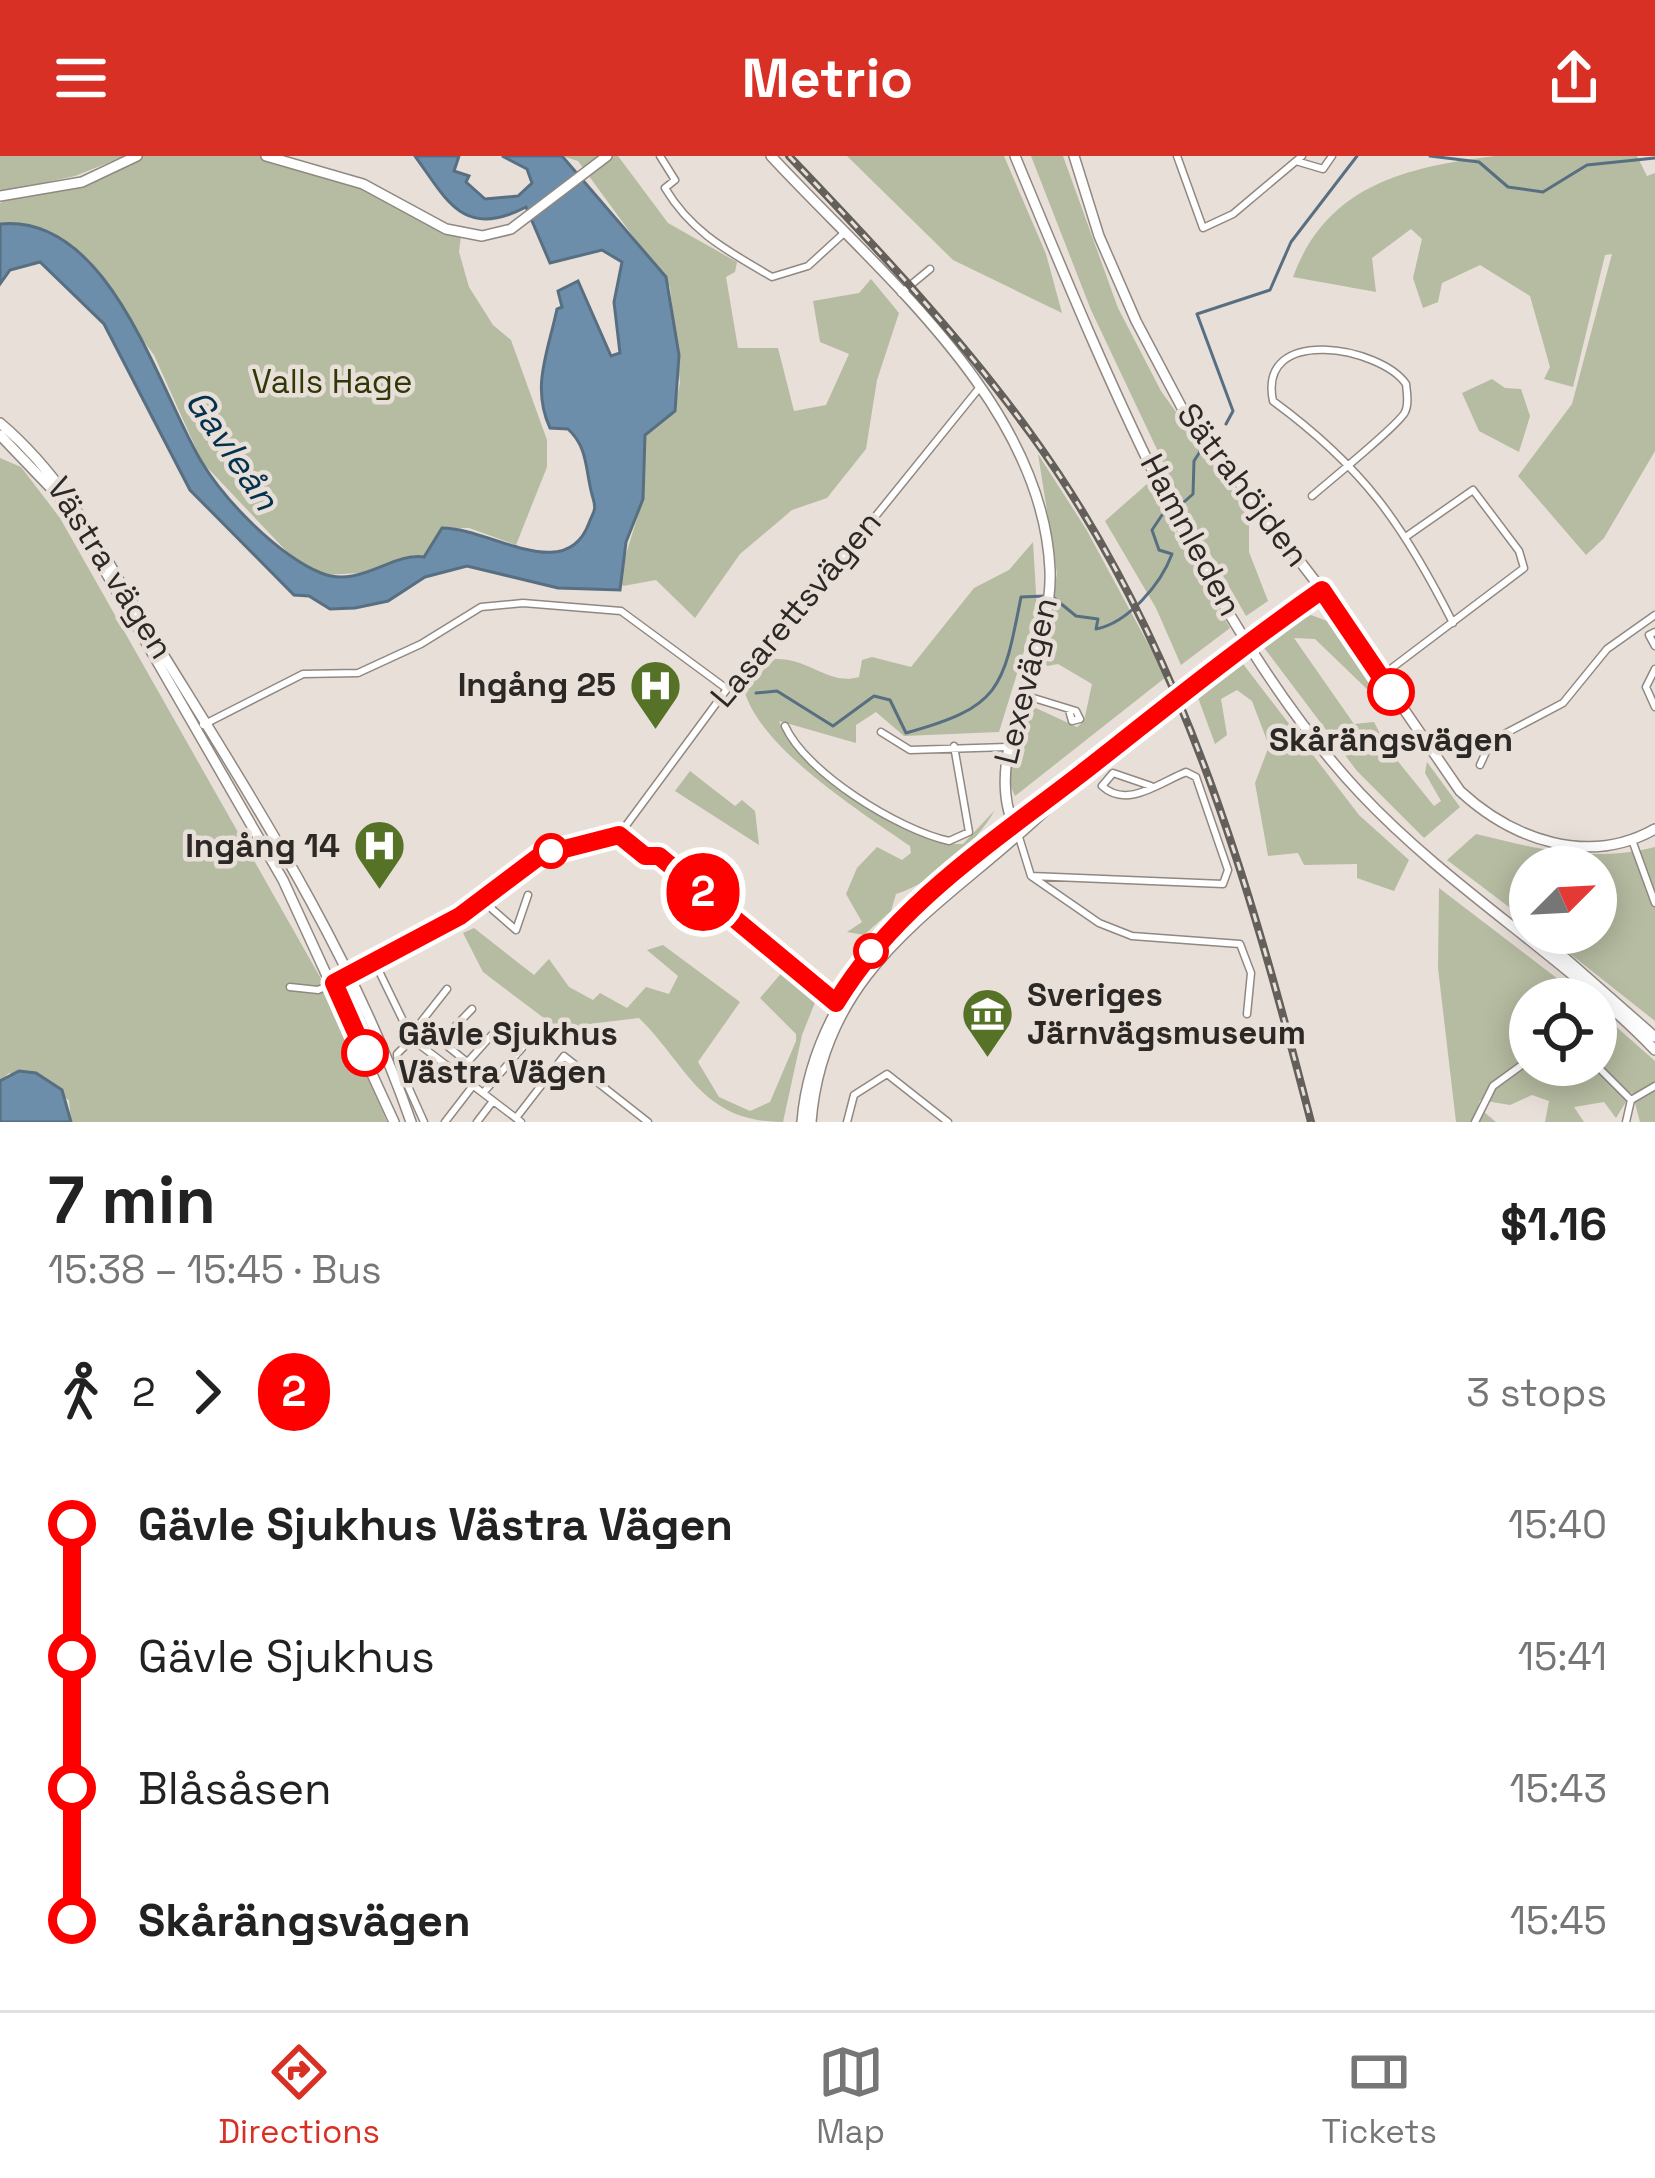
<!DOCTYPE html>
<meta charset="utf-8">
<style>
:root{--surface:#fff;--page:#f2f2f2;--text:#222;--muted:#767676;--line:#e0e0e0;--accent:#d93025}
body{margin:0;font-family:"Space Grotesk",sans-serif;background:var(--page);color:var(--text);height:100vh;display:flex;flex-direction:column;font-size:45px;white-space:nowrap}
*{box-sizing:border-box;margin:0}
p{font-size:39px;color:var(--muted)}
.icon{flex:none;width:66px;height:66px;fill:none;stroke:currentColor;stroke-width:2;stroke-linecap:round;stroke-linejoin:round}
.map{position:relative;height:966px;overflow:hidden}
.sheet{display:flex;flex-direction:column;background:var(--surface);flex:1}
.sheet>*{flex:none}
.badge{padding:0 24px;border-radius:39px;font-size:42px;line-height:78px}
.needle{width:78px;rotate:66deg}
.controls{position:absolute;left:1509px;top:690px;display:grid;gap:24px}
.controls a{display:grid;place-items:center;width:108px;height:108px;border-radius:50%;background:var(--surface);box-shadow:0 6px 30px #0003;font-size:60px}
.map>.badge{position:absolute;translate:-50% -50%;box-shadow:0 0 0 6px #fff}
.legs{display:flex;align-items:center;gap:18px;height:132px;padding:0 48px;font-size:39px}
.legs p{margin-inline-start:auto}
.overview{display:flex;align-items:center;justify-content:space-between;height:204px;padding:0 48px}
h1{font-size:66px;font-weight:800;line-height:90px}
ul{padding:0 48px;list-style:none}
li{display:flex;align-items:center;gap:42px;height:132px;font-size:45px}
li i{display:grid;place-items:center;width:18px;height:100%;margin:0 15px;background:currentColor}
li i::after{content:'';width:30px;height:30px;margin:-15px;border:9px solid;border-radius:50%;background:var(--surface)}
li p{margin-inline-start:auto}
li:first-child i{background:linear-gradient(#0000 50%,currentColor 0)}
li:last-child i{background:linear-gradient(currentColor 50%,#0000 0)}
header{display:flex;justify-content:space-between;align-items:center;height:156px;padding:0 48px;background:var(--accent);color:#fff;font-size:54px;font-weight:800}
.menu{display:flex;justify-content:space-around;align-items:center;height:168px;border-top:3px solid var(--line);background:var(--surface);font-size:33px;color:var(--muted)}
.menu a{display:grid;justify-items:center;gap:6px}
.menu .selected{color:var(--accent)}
.map>svg:first-child{display:block}
.green{fill:#b5bca1}
.water{fill:#6c8eaa;stroke:#586f82;stroke-width:3}
.lines{fill:none;stroke-linecap:round;stroke-linejoin:round}
.stream{stroke:#586f82;stroke-width:3}
.street-casing{stroke:#908881;stroke-width:9}
.secondary-casing{stroke:#908881;stroke-width:12}
.street{stroke:#fff;stroke-width:6}
.secondary{stroke:#fff;stroke-width:9}
.rail-casing{stroke:#635f5a;stroke-width:8}
.rail{stroke:#e8dfd8;stroke-width:3;stroke-dasharray:9;stroke-linecap:butt}
.secondary-bridge-casing{stroke:#908881;stroke-width:12;stroke-linecap:butt}
.secondary-bridge{stroke:#fff;stroke-width:9}
.line-1-casing{stroke:#fff;stroke-width:27}
.line-1{stroke:#f00;stroke-width:18}
.stop-1-dot{fill:#fff;stroke:#f00;stroke-width:6}
.labels{text-anchor:middle;dominant-baseline:central;stroke-width:9;stroke-linejoin:round;paint-order:stroke}
.park-label{font-size:33px;fill:#303807;stroke:#e8dfd8}
.street-label{font-size:33px;fill:#2b2825;stroke:#e8dfd8}
.poi-label{font-size:33px;font-weight:bold;fill:#2b2825;stroke:#e8dfd8;text-anchor:end}
.stop-label{font-size:33px;font-weight:bold;fill:#2b2825;stroke:#e8dfd8}
.water-label{font-size:36px;font-style:italic;fill:#03324e;stroke:#e8dfd8}
</style>
<header><svg class="icon" aria-label="menu" viewBox="0 0 24 24"><path d="M4 6h16M4 12h16M4 18h16"/></svg>Metrio<svg class="icon" aria-label="share" viewBox="0 0 24 24"><path d="M12 15V3M7 8l5-5 5 5M5 13v7h14v-7"/></svg></header>
<div class="map">
<svg width="1655" height="966" viewBox="0 0 1655 966">
<rect width="100%" height="100%" fill="#e8dfd8"/>
<path class="green" d="M0,0H125L75,20L0,36Z
M137,0H266L363,28L461,80L459,96L469,131L493,169L511,184L547,284V311L516,389L469,372H442L424,401L413,399L376,416L325,419L292,401L202,306L154,199L84,104L0,69V47L22,37L82,26Z
M562,0H618L668,67L737,106L735,116L726,121L738,192H778L794,255L826,249L849,198L820,186L813,145L859,137L871,123L899,157L877,224L866,293L827,342L792,354L740,398L695,462L656,424L623,430L619,421L643,343L645,278L674,255L680,227L670,131L578,5Z
M847,0H1004L1046,98L1062,157L953,104Z
M1031,0H1063L1118,152L1161,235L1249,358V396L1268,445L1246,460L1189,361L1091,154Z
M1495,0H1637L1647,20L1655,17V295L1604,382L1586,399L1518,320L1572,248L1612,98L1605,99L1573,231L1544,223L1550,211L1530,140L1480,109L1442,127L1438,146L1423,152L1413,122L1422,83L1411,73L1372,102L1376,136L1293,121C1327,29 1406,11 1495,0Z
M1492,223L1505,232L1521,233L1530,260L1519,296L1479,275L1462,237Z
M1038,298L1086,373L1166,521L1015,640C1000,611 1014,575 1025,547L1077,571L1084,565L1092,528L1058,508L1047,510L1042,497L1057,418Z
M0,302L21,311L60,362L333,844L387,966H71L69,944L9,917L0,925Z
M1147,328L1230,472L1181,509L1156,452L1105,365Z
M1033,386L1037,453L999,576L904,580L876,556L856,569V587L779,565C794,611 916,691 963,688L995,654C975,688 935,726 896,738L891,755L864,779L847,776L862,766L846,738L857,712L877,691L902,704L911,697L910,690C861,656 758,591 744,533L775,503C809,502 830,530 859,521L862,504L872,501L911,511L974,432L1009,414Z
M1311,459L1330,466L1377,531L1371,537L1315,483L1294,482L1354,568L1374,566L1388,593L1434,650L1441,645L1425,617L1427,606L1460,651L1424,682L1357,615L1262,489L1285,470Z
M1240,504L1359,659L1409,704L1394,735L1357,722V708L1304,709L1298,697L1268,700L1255,627L1269,590L1252,545L1237,534L1221,543L1227,579L1215,588L1197,539Z
M690,615L735,650L742,644L755,655L759,689L675,635Z
M1476,678C1538,693 1591,707 1655,691V865L1544,777H1596V711H1530V767L1447,704Z
M1439,732L1584,843H1530V909H1596V853L1655,905V966H1640L1632,936L1616,962L1604,946L1574,951L1584,966H1545L1549,945L1532,939L1510,949L1480,944L1478,951L1496,966H1456L1438,812Z
M474,772L534,819L549,803L569,831L593,844L600,837L627,852L646,831L669,838L678,820L647,794L663,789L740,846L698,906L719,941L750,955L770,946L796,885V878L760,842L784,814L818,839L802,879L783,966C701,966 688,910 639,862L581,869L573,884L483,816L463,777Z"/>
<path class="water" d="M415,0H459L454,15L469,20L466,26L485,43L518,40L532,27L527,13L502,0H562L666,121L679,199L675,255L645,279L643,343L626,386L620,434L558,432L467,410L425,421L388,445L355,452L330,453L309,440L294,439L190,334L104,168L40,106L10,114L0,128V68C110,57 158,233 201,305C225,345 278,399 321,417C359,433 392,396 424,401L442,372C490,372 566,430 589,367C593,356 597,355 593,342C585,316 589,292 568,273L550,272C531,231 548,196 557,153L562,151L558,135L578,125L611,200L620,197L614,146L622,106L602,94L550,107L526,51C463,84 447,44 415,0Z
M19,915L36,917L62,934L71,966H0V925Z"/>
<g class="lines">
<path class="stream" d="M1430,0L1479,6L1508,31L1543,36L1587,9L1655,2
M1226,268L1233,255L1197,158L1270,134L1291,86L1357,0
M1184,346L1193,338L1194,305L1203,291
M1054,442L1076,460L1098,463L1096,473C1128,467 1161,428 1172,398L1159,394L1152,374L1162,359
M756,537L777,535L833,570L874,540L890,544L906,577C1000,551 1003,534 1021,441L1045,440"/>
<defs>
<path id="street" d="M660,0L675,24L665,32C692,77 728,95 772,121L808,110L843,78
M1177,0L1203,72L1233,58L1302,0
M1296,5L1323,13L1332,0
M901,137L930,113
M1312,340C1328,326 1400,268 1405,256C1409,248 1407,237 1406,228C1381,191 1257,168 1273,245C1363,311 1403,368 1453,467
M1655,476L1649,479L1655,490
M1655,513L1646,531L1655,551
M1380,521L1524,412L1519,395L1473,334L1407,380
M1027,540L1076,555L1080,563L1072,565L1069,554
M203,569L303,518L358,517L421,488L481,451L523,447L621,455L727,533
M785,570C806,617 899,674 949,685L969,676L954,590
M881,576L910,594L1008,591
M1480,609L1491,585L1563,547L1607,493L1655,459
M1018,678L1031,720L1099,767L1132,780L1240,788L1251,817L1247,858
M619,679L645,700H659L841,850
M1632,684L1655,747
M1031,720L1223,728L1228,714L1196,621L1186,616C1159,627 1127,653 1102,630L1113,617L1151,630
M492,753L516,774L528,739
M375,807L412,883L521,966
M290,831L318,834L349,821L461,760L543,706L619,679L727,533L769,492L980,231
M412,883L397,898L398,908L424,966
M441,885L421,866L447,833
M467,906L441,885L472,853
M1596,909L1631,944L1626,966
M457,918L498,872L522,892L483,937
M1631,944L1655,930
M516,962L564,900L648,966
M445,966L472,931
M477,966L493,945
M847,966L854,939L887,918L948,966
M1475,966L1493,930L1530,903"/>
<path id="secondary" d="M266,0L363,28L446,73L482,80L511,73L607,0
M771,0C877,115 1043,247 1050,414C1054,502 975,603 1018,678
M1015,0C1100,205 1208,475 1360,637C1450,733 1564,800 1655,894
M1074,0L1099,80L1136,165L1182,252L1322,434L1460,635C1512,683 1588,711 1655,673
M0,40L82,26L137,0
M0,267C71,327 105,404 153,482C247,635 352,795 411,966
M0,279L67,349L283,724L394,966
M1258,479L1322,434
M1194,527L1229,501
M1525,776L1565,802L1655,881
M802,966C817,777 1031,659 1166,549
M811,966C824,800 957,745 1060,640"/>
</defs>
<use href="#street" class="street-casing"/>
<use href="#secondary" class="secondary-casing"/>
<use href="#street" class="street"/>
<use href="#secondary" class="secondary"/>
<defs>
<path id="rail" d="M789,0C875,90 960,180 1033,281C1181,486 1249,725 1311,966"/>
</defs>
<use href="#rail" class="rail-casing"/>
<use href="#rail" class="rail"/>
<defs>
<path id="secondary-bridge" d="M1229,501L1258,479
M1166,549L1194,527"/>
</defs>
<use href="#secondary-bridge" class="secondary-bridge-casing"/>
<use href="#secondary-bridge" class="secondary-bridge"/>
</g>
<g class="lines">
<defs>
<path id="line-1" d="M365,897L334,827L460,760L541,699L619,679L645,700H659L836,847C894,750 994,685 1082,617C1161,555 1239,492 1322,434L1391,536"/>
</defs>
<use href="#line-1" class="line-1-casing"/>
<use href="#line-1" class="line-1"/>
</g>
<defs>
<symbol id="hospital-pin" viewBox="-11 -11 22 30"><path d="M0 17L-7.5 6A9.5 9.5 0 1 1 7.5 6Z" fill="#567227" stroke="#e8dfd8"/><path d="M-5-5h3v3.5h4V-5h3V5h-3V1.5h-4V5h-3Z" fill="#fff"/></symbol>
<symbol id="museum-pin" viewBox="-11 -11 22 30"><path d="M0 17L-7.5 6A9.5 9.5 0 1 1 7.5 6Z" fill="#567227" stroke="#e8dfd8"/><path d="M0-6L6-3V-2H-6V-3ZM-5-1h2V3h-2ZM-1-1h2V3h-2ZM3-1h2V3H3ZM-6 4H6V6H-6Z" fill="#fff"/></symbol>
</defs>
<g fill-rule="evenodd">
<use href="#hospital-pin" x="626" y="500" width="59" height="81"/>
<use href="#hospital-pin" x="350" y="660" width="59" height="81"/>
<use href="#museum-pin" x="958" y="828" width="59" height="81"/>
</g>
<g class="stop-1-dot">
<circle cx="1391" cy="536" r="21"/>
<circle cx="551" cy="695" r="15"/>
<circle cx="871" cy="795" r="15"/>
<circle cx="365" cy="897" r="21"/>
</g>
<g class="labels">
<g class="park-label">
<text x="332" y="226">Valls Hage</text>
</g>
<g class="street-label">
<text transform="translate(1243 329) rotate(53)">Sätrahöjden</text>
<text transform="translate(1191 379) rotate(62)">Hamnleden</text>
<text transform="translate(110 412) rotate(58)">Västra vägen</text>
<text transform="translate(796 453) rotate(-50)">Lasarettsvägen</text>
<text transform="translate(1026 525) rotate(-76)">Lexevägen</text>
</g>
<g class="poi-label">
<text x="616" y="529">Ingång 25</text>
<text x="340" y="690">Ingång 14</text>
<text x="1027" y="839" text-anchor="start">Sveriges<tspan x="1027" dy="38">Järnvägsmuseum</tspan></text>
</g>
<g class="stop-label">
<text x="1391" y="584">Skårängsvägen</text>
<text x="398" y="878" text-anchor="start">Gävle Sjukhus<tspan x="398" dy="38">Västra Vägen</tspan></text>
</g>
<g class="water-label">
<text transform="translate(232 294) rotate(56)">Gavleån</text>
</g>
</g>
</svg>
<div class="controls">
<a><svg class="needle" viewBox="-14 -14 28 28"><path d="M0-13l5 13h-10z" fill="#e53935"/><path d="M0 13l5-13h-10z" fill="#767676"/></svg></a>
<a><svg class="icon" aria-label="locate" viewBox="0 0 24 24"><circle cx="12" cy="12" r="6"/><path d="M12 2v4M12 18v4M2 12h4M18 12h4"/></svg></a>
</div>
<b class="badge" style="left:703px;top:736px;background:#f00;color:#fff">2</b>
</div>
<section class="sheet">
<div class="overview"><div><h1>7 min</h1><p>15:38 – 15:45 · Bus</p></div><b>$1.16</b></div>
<div class="legs"><svg class="icon" aria-label="walk" viewBox="0 0 24 24"><circle cx="13" cy="4" r="2"/><path d="M13 8l-2 6 4 7M11 14l-3 7M7 12l3-4h3l4 4"/></svg>2<svg class="icon" aria-label="forward" viewBox="0 0 24 24"><path d="M9 5l7 7-7 7"/></svg><b class="badge" style="background:#f00;color:#fff">2</b><p>3 stops</p></div>
<ul>
<li><i style="color:#f00"></i><b>Gävle Sjukhus Västra Vägen</b><p>15:40</p></li>
<li><i style="color:#f00"></i><span>Gävle Sjukhus</span><p>15:41</p></li>
<li><i style="color:#f00"></i><span>Blåsåsen</span><p>15:43</p></li>
<li><i style="color:#f00"></i><b>Skårängsvägen</b><p>15:45</p></li>
</ul>
</section>
<nav class="menu">
<a class="selected"><svg class="icon" aria-label="directions" viewBox="0 0 24 24"><path d="M12 3l9 9-9 9-9-9zM9 14v-3h6M13 9l2 2-2 2"/></svg>Directions</a>
<a><svg class="icon" aria-label="map" viewBox="0 0 24 24"><path d="M3 6l6-2 6 2 6-2v14l-6 2-6-2-6 2zM9 4v14M15 6v14"/></svg>Map</a>
<a><svg class="icon" aria-label="tickets" viewBox="0 0 24 24"><path d="M3 7h18v10H3zM15 7v10"/></svg>Tickets</a>
</nav>
